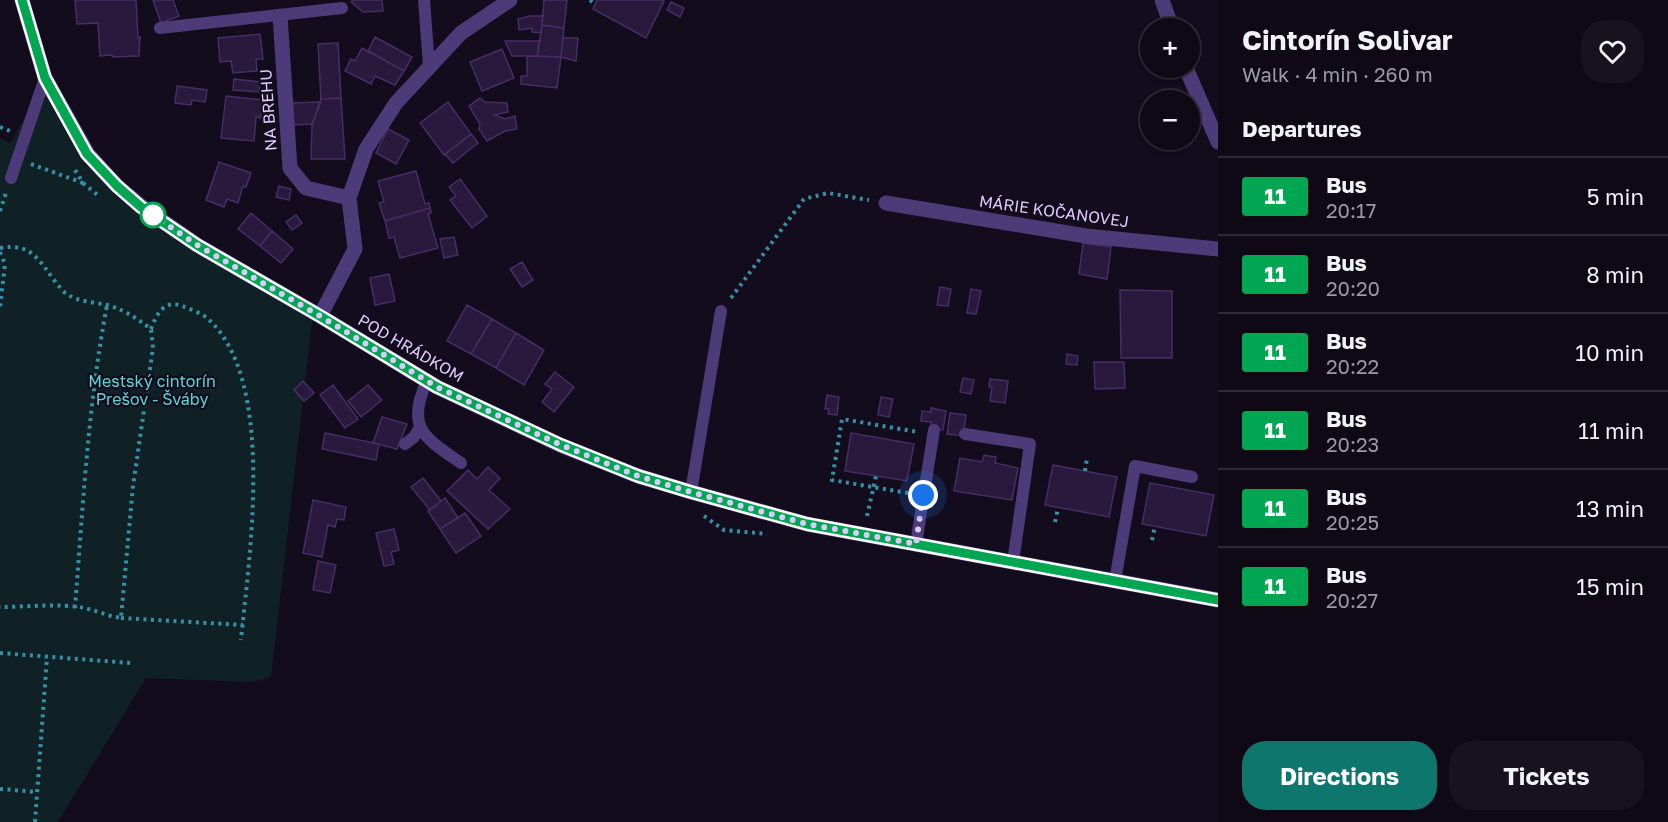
<!DOCTYPE html>
<meta charset="utf-8">
<style>
:root{--surface:#0e0915;--page:#17121e;--text:#f1f3f6;--muted:#9b9aa0;--line:#2e2a34;--accent:#0f766e}
body{margin:0;font-family:"Golos Text",sans-serif;background:var(--page);color:var(--text);height:100vh;display:flex;flex-direction:column;font-size:22px;white-space:nowrap}
*{box-sizing:border-box;margin:0}
p{font-size:20px;color:var(--muted)}
.icon{flex:none;width:33px;height:33px;fill:none;stroke:currentColor;stroke-width:2;stroke-linecap:round;stroke-linejoin:round}
.map{position:relative;flex:1;overflow:hidden}
.sheet{display:flex;flex-direction:column;background:var(--surface);width:450px}
.sheet>*{flex:none}
.badge{padding:0 12px;border-radius:4px;font-size:21px;line-height:39px}
.fabs{position:absolute;left:1140px;top:18px;display:grid;gap:12px}
.fabs a{display:grid;place-items:center;width:60px;height:60px;border-radius:50%;background:var(--surface);box-shadow:0 2px 4px #0004,0 0 0 2px var(--line);font-size:30px}
.you{position:absolute;width:30px;height:30px;margin:-15px;border:4px solid #fff;border-radius:50%;background:#1a73e8;box-shadow:0 0 0 9px #1a73e833}
.map>.badge{position:absolute;translate:-50% -50%;box-shadow:0 0 0 3px #fff}
h2{padding:0 24px;font-size:22px;line-height:54px}
.round{display:grid;place-items:center;flex:none;width:63px;height:63px;border-radius:24px;background:var(--page)}
.summary{display:flex;align-items:center;justify-content:space-between;height:102px;padding:0 24px}
h1{font-size:28px;font-weight:700;line-height:45px}
.cta{display:flex;gap:12px;margin-top:auto;padding:12px 24px}
.cta a{flex:1;height:69px;border-radius:24px;background:var(--accent);color:#fff;font-size:24px;font-weight:700;line-height:69px;text-align:center}
.cta a+a{background:var(--page);color:var(--text)}
ul{padding:0;list-style:none}
li{display:flex;align-items:center;gap:18px;height:78px;padding:0 24px;border-top:2px solid var(--line)}
li div{flex:1}
li b{display:block;font-size:22px}
li em{font-style:normal}
li .badge{min-width:66px;font-weight:700;text-align:center}
main{display:flex;flex:1;min-height:0}
.map>svg:first-child{display:block}
.green{fill:#102126}
.building{fill:#29193c;stroke:#472d67;stroke-width:1.5}
.lines{fill:none;stroke-linecap:round;stroke-linejoin:round}
.path{stroke:#3392a8;stroke-width:4;stroke-dasharray:3 4.5;stroke-linecap:butt}
.service{stroke:#4c3a79;stroke-width:12}
.minor{stroke:#4c3a79;stroke-width:15}
.line-casing{stroke:#fff;stroke-width:14}
.line{stroke:#00a651;stroke-width:9}
.walk{stroke:#dccafc;stroke-width:6;stroke-dasharray:0 10.8}
.stop-dot{fill:#fff;stroke:#00a651;stroke-width:3}
.labels{text-anchor:middle;dominant-baseline:central;stroke-width:4.5;stroke-linejoin:round;paint-order:stroke}
.street-label{font-size:16px;fill:#dccafc;stroke:#130c1c}
.park-label{font-size:16px;fill:#5bd7d7;stroke:#130c1c}
</style>
<main>
<div class="map">
<svg width="1218" height="822" viewBox="0 0 1218 822">
<rect width="100%" height="100%" fill="#130c1c"/>
<path class="green" d="M52,73L89,145L135,194L158,213L313,313L271,677L251,682L146,678L58,822H0V138L10,143Z"/>
<path class="building" d="M75,0H136L138,38L140,37L139,56L113,57L112,55L100,56L98,23L77,24Z
M153,0H173L179,16L161,23Z
M353,0H382L383,11L363,12L351,2Z
M544,0H567L564,28L542,25Z
M597,0H662L664,1L646,38L593,9Z
M671,2L684,8L680,17L667,10Z
M530,16H543L541,33L532,32V28L519,30L518,19Z
M542,25L564,28L561,57L537,56Z
M260,34L263,59H256L257,71L233,73L231,61L220,62L218,38Z
M375,37L412,57L404,71L368,51Z
M563,38H578L576,61L561,57Z
M505,41H540L537,56H512Z
M338,43L341,98L321,99L318,44Z
M362,48L404,71L395,85L375,76L371,84L345,71L351,59L355,61Z
M502,49L514,78L482,91L470,62Z
M527,56L561,57L557,88L521,84V76H527Z
M234,79L260,82L259,92L233,90Z
M177,86L207,90L205,102L192,100L191,105L175,103Z
M226,96L263,100L261,118L256,117L254,141L221,138Z
M341,98L345,159H311L312,126L321,99Z
M480,98L485,102L507,103L508,112L494,115L505,119L515,116L517,129L505,131L487,141L479,129L480,124L469,106Z
M321,102L312,124L292,125V103Z
M448,102L471,134L444,155L420,123Z
M388,129L409,140L396,164L376,153Z
M471,134L478,143L453,163L445,154Z
M219,162L251,173L246,187L243,186L238,203L227,199L224,207L206,200Z
M416,171L425,204L429,203L430,208L385,221L379,203L384,202L378,181Z
M460,179L487,216L472,228L450,200L456,196L449,187Z
M279,186L291,189L289,200L276,197Z
M430,208L431,213L428,214L438,248L400,258L394,237L389,238L385,221Z
M251,213L272,231L260,246L238,229Z
M296,215L302,223L292,230L286,222Z
M272,231L293,249L281,263L260,246Z
M454,237L458,255L444,258L440,239Z
M1083,243L1111,247L1107,279L1079,274Z
M522,262L533,280L522,287L510,269Z
M389,274L395,301L375,305L370,278Z
M940,287L951,289L948,306L937,305Z
M971,289L981,291L976,314L967,313Z
M1120,290L1172,291V358H1121Z
M467,305L492,319L471,354L447,341Z
M492,319L516,333L496,368L471,354Z
M516,333L544,350L524,385L496,368Z
M1067,354L1078,356L1077,365L1066,364Z
M1094,362H1124L1125,388L1095,389Z
M555,372L574,387L554,412L542,402L552,389L545,384Z
M963,378L974,380L971,394L960,392Z
M990,379L1008,381L1005,403L990,401L992,387H989Z
M303,381L314,393L304,401L294,390Z
M333,385L358,419L345,428L320,395Z
M368,385L382,400L361,417L348,401Z
M827,395L839,397L837,415L828,414L829,409H825Z
M881,397L893,399L889,417L878,415Z
M931,408L946,411L943,430L930,428L931,422L921,421L922,411L931,412Z
M950,413L966,415L963,436L947,434Z
M382,417L407,424L397,449L373,443Z
M325,433L379,444L376,460L322,449Z
M851,433L914,444L907,481L845,471Z
M984,455L996,457L995,463L1018,468L1012,500L954,491L960,458L982,462Z
M1053,465L1117,477L1109,517L1045,505Z
M488,467L500,478L489,490L510,509L488,529L447,491L468,470L477,479Z
M423,478L441,501L430,510L411,487Z
M1150,483L1214,495L1206,536L1142,524Z
M445,498L458,518L440,529L428,511Z
M313,500L346,507L344,520L337,519L335,527L328,525L322,557L303,553Z
M465,513L481,536L456,553L440,529Z
M394,529L399,550L391,552L394,564L384,566L376,533Z
M318,561L336,565L330,593L313,590Z"/>
<g class="lines">
<path class="path" d="M590,0L595,4
M0,127L10,131
M31,164L83,183L75,170
M83,183L99,196
M0,211L6,193
M0,248C32,242 40,262 57,284C60,287 63,292 67,294C78,302 94,302 107,305C125,310 136,318 151,329L153,348L133,486L121,618C108,616 97,611 85,608C60,603 26,607 0,607
M0,252L5,264L0,307
M731,298L804,199L828,193L869,200
M151,329C156,315 164,299 182,306C190,309 201,313 207,318C277,379 249,557 241,640
M1085,471L1087,458
M908,493L832,480L842,419L918,432
M704,516L724,530L767,534
M867,516L876,476
M1055,522L1058,508
M1152,540L1155,526
M75,608C83,506 88,405 107,305
M121,618L243,625
M0,653L130,663
M0,789L37,792
M35,822L47,657"/>
<path class="service" d="M424,0L429,66
M160,28L342,8
M11,178L45,78
M427,381C405,428 425,438 461,463
M965,434L1030,444L1013,562
M405,444L414,437L420,427
M691,492L721,311
M916,544L934,430
M1115,581L1135,466L1192,477"/>
<path class="minor" d="M22,0L45,78L88,154L117,186L141,206L197,245L320,316L437,387L560,445L638,476L691,492L807,524L1218,600
M1162,0L1172,28
M280,16L290,168L306,188L349,198
M1186,68L1218,142
M886,203L1086,236L1218,249
M320,316L355,249L349,198L366,149L396,103L461,33L510,0"/>
</g>
<g class="lines">
<defs>
<path id="line" d="M22,0L45,78L87,154L117,186L141,207L197,245L320,316L437,387L561,445L638,476L691,492L807,524L1218,600"/>
</defs>
<use href="#line" class="line-casing"/>
<use href="#line" class="line"/>
<path class="walk" d="M153,215L197,245L320,316L437,387L561,445L638,476L691,492L807,524L916,544L923,495"/>
</g>
<circle class="stop-dot" cx="153" cy="215" r="12"/>
<g class="labels">
<g class="street-label">
<text transform="translate(268 110) rotate(-94)">NA BREHU</text>
<text transform="translate(1054 211) rotate(8)">MÁRIE KOČANOVEJ</text>
<text transform="translate(411 348) rotate(30)">POD HRÁDKOM</text>
</g>
<g class="park-label">
<text x="152" y="381">Mestský cintorín<tspan x="152" dy="18">Prešov - Šváby</tspan></text>
</g>
</g>
</svg>
<div class="fabs">
<a>+</a>
<a>−</a>
</div>
<div class="you" style="left:923px;top:495px"></div>
</div>
<section class="sheet">
<div class="summary"><div><h1>Cintorín Solivar</h1><p>Walk · 4 min · 260 m</p></div><a class="round"><svg class="icon" aria-label="heart" viewBox="0 0 24 24"><path d="M12 20l-8-8c-3-5 5-10 8-4 3-6 11-1 8 4z"/></svg></a></div>
<h2>Departures</h2>
<ul>
<li><span class="badge" style="background:#00a651;color:#fff">11</span><div><b>Bus</b><p>20:17</p></div><em>5 min</em></li>
<li><span class="badge" style="background:#00a651;color:#fff">11</span><div><b>Bus</b><p>20:20</p></div><em>8 min</em></li>
<li><span class="badge" style="background:#00a651;color:#fff">11</span><div><b>Bus</b><p>20:22</p></div><em>10 min</em></li>
<li><span class="badge" style="background:#00a651;color:#fff">11</span><div><b>Bus</b><p>20:23</p></div><em>11 min</em></li>
<li><span class="badge" style="background:#00a651;color:#fff">11</span><div><b>Bus</b><p>20:25</p></div><em>13 min</em></li>
<li><span class="badge" style="background:#00a651;color:#fff">11</span><div><b>Bus</b><p>20:27</p></div><em>15 min</em></li>
</ul>
<div class="cta"><a>Directions</a><a>Tickets</a></div>
</section>
</main>
